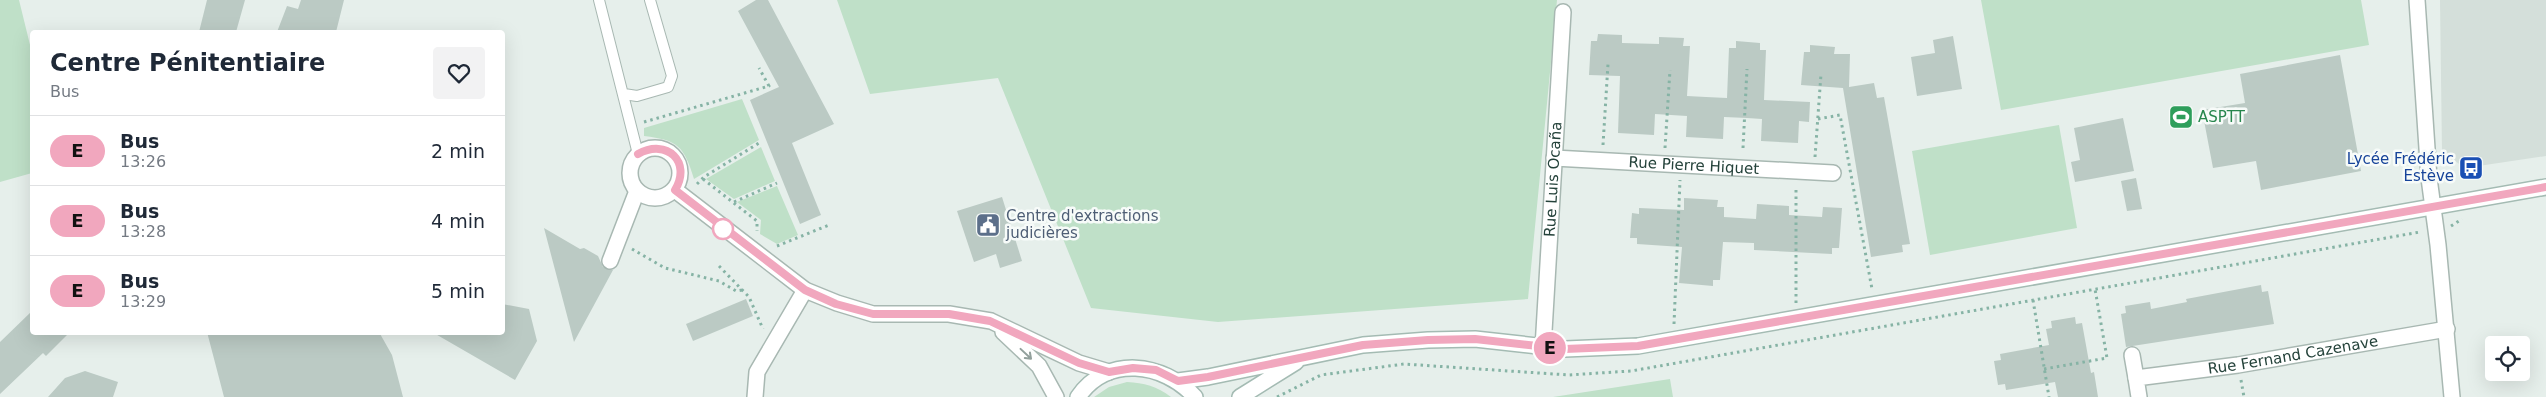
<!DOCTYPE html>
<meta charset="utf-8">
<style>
:root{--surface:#fff;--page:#f2f2f3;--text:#1f2937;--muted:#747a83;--line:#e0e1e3}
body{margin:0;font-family:"DejaVu Sans",sans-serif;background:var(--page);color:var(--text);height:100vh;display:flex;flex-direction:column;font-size:19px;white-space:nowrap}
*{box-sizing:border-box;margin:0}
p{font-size:16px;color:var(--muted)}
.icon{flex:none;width:28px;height:28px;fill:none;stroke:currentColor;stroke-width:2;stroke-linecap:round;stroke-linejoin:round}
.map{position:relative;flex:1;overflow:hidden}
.panel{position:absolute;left:30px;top:30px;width:475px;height:305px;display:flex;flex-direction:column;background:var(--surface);border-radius:5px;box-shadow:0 5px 20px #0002}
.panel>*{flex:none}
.badge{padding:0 10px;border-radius:16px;font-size:18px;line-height:32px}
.controls{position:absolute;left:2485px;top:336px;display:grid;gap:10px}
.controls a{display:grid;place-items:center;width:45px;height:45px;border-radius:5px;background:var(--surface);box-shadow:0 5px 20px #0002;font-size:25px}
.map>.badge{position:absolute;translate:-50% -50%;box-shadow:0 0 0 2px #fff}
.round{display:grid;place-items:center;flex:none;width:52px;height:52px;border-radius:5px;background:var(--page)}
.overview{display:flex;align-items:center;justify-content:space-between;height:85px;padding:0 20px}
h1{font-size:24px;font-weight:700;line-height:38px}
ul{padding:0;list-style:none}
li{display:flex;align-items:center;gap:15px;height:70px;padding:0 20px;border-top:1px solid var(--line)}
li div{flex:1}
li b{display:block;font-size:19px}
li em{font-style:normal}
li .badge{min-width:55px;font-weight:700;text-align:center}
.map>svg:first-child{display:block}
.built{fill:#d4dfda}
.green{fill:#bfe0c8}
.building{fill:#bbcac4}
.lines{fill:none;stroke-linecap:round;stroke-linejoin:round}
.lane-casing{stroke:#a8b8b2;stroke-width:12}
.street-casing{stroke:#a8b8b2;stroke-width:18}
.secondary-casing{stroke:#a4bbb3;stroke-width:18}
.path{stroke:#86b3a5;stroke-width:3;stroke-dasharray:2.5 4;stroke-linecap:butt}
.lane{stroke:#fff;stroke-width:10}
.street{stroke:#fff;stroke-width:15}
.secondary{stroke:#fff;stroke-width:15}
.oneway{stroke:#92a09c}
.line-casing{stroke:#fff;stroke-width:11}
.line{stroke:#f1a7be;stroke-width:8}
.stop-dot{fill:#fff;stroke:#f1a7be;stroke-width:2.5}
.labels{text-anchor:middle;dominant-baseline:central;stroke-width:5;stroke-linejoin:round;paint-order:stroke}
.leisure-label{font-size:15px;fill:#27864d;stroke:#f7fbf9;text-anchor:start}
.transit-label{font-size:15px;fill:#164399;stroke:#f7fbf9;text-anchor:end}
.street-label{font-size:15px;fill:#24423a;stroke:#f7fbf9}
.service-label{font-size:15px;fill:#4e5e75;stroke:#f7fbf9;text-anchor:start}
</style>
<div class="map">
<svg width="2546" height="397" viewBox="0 0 2546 397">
<rect width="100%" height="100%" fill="#e6efeb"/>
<path class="built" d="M2440,0H2546V156L2465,168L2442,152Z"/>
<path class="green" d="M0,0H19L32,53V173L0,182Z
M837,0H1557L1528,299L1218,322L1091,308L998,78L870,94Z
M1981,0H2361L2369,45L2001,110Z
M742,99L759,140L694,179C684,146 678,140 644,136V128Z
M2059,125L2077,228L1930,255L1912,151Z
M761,147L775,181L734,199L706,179Z
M777,186L798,235L777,244L760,234L761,220L737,202Z
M1670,379L1673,397H1553Z
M1127,382C1144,383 1157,386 1171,397H1094L1109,387Z"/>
<path class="building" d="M207,0H245L236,32H199Z
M301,0H344L336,32H277L287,6L298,9Z
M756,0H768L834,124L792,143L821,215L800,224L750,100L779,87L738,11Z
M1598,34L1622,35V43L1659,44V37L1684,38L1683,46H1690L1687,96L1706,97L1727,98L1729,48H1736V41L1760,43V50H1766L1764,100L1810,102L1809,122L1799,121L1798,143L1761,141L1762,119L1747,118L1724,117L1723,139L1686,137L1687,116L1655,114L1654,135L1618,133L1620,76L1589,75L1591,41H1597Z
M1953,36L1962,89L1917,96L1911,57L1935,53L1933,40Z
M1810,45L1835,47L1834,54H1850L1849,87L1874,83L1877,98L1884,97L1910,244L1902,245L1903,252L1871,257L1843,88L1801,85L1804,52H1810Z
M2340,55L2361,171L2261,190L2256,161L2213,168L2202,110L2245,103L2240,74Z
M2123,118L2134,171L2075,182L2071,162L2080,160L2074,128Z
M2136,178L2142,209L2127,211L2121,181Z
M1002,197L1022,261L1000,268L996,254L974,262L957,211Z
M1684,198L1718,200L1717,207H1724V217L1756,219L1757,204L1789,206V215L1822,217L1823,207L1842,208L1839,248H1832V254L1754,250V243L1723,242L1720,280H1713V286L1679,283L1682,247L1637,244V238H1630L1632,213L1639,214V208L1684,210Z
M544,228L580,249L584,248L598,256L603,267L613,270L574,342Z
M2261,285L2262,292L2268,291L2274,324L2126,347L2121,314L2126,313L2125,306L2150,302L2151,309L2187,302L2186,299Z
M746,299L753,316L693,341L686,324Z
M502,304L529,309L537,341L515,380L432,332H502Z
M32,311V332H70L46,356L43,353L0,394V342Z
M2075,317L2076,324L2082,323L2091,373L2094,372L2098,397H2058L2055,382L2006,390L2005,384L1998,385L1994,361L2001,360L2000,354L2049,345L2046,329L2052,328L2051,321Z
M207,332H379L392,355L403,397H224Z
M85,371L118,382L113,397H48L65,378Z"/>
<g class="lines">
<defs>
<path id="lane" d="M599,0L638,154
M624,94L637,96L668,87L672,76L650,0"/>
<g id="street">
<path d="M2417,0L2429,178L2438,245L2452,397"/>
<circle cx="655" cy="173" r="25"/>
<path id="s1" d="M1554,158L1833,173"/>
<path d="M675,190L805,290L837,303L873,314H949L991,321L1079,363L1109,372"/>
<path d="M610,261L637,191"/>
<path d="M1003,332L1039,366L1056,397"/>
<path id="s2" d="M1543,348L1563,12"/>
<path d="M2132,355L2136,378"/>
<path d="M755,397L757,372L805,290"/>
<path id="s3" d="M2139,397L2136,378L2238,365L2447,329"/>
</g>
<path id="secondary" d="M1178,381L1208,377L1363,345L1428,340L1475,339L1565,349L1638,346L2546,187
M1078,397C1107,355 1163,362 1195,397
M1240,397L1296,362"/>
</defs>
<use href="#lane" class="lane-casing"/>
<use href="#street" class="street-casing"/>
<use href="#secondary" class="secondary-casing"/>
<path class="path" d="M1818,119L1840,115L1872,289
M644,122L769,86L759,68
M1603,145L1608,64
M1665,148L1670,70
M1743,148L1747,69
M1815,157L1821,74
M703,179L757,221V231
M697,184L704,177L759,143
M734,202L777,183
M2451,226L2462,219
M777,246L829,225
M632,249L665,268L719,281L736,291L742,290
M719,266L749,297L763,329
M2033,300L2049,397
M1796,303V187
M1674,324L1680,180
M2044,369L2107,358L2095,289
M2241,380L2244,397
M1277,397L1321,375L1404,364L1569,375L1631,371L2420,232"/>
<use href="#lane" class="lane"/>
<use href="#street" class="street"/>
<use href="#secondary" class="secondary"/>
</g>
<defs><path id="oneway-shaft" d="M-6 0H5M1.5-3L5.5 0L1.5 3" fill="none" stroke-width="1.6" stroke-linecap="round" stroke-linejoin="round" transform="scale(1.25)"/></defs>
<use class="oneway" href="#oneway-shaft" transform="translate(1026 354) rotate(43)"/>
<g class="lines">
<defs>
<path id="line" d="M638,154C667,138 692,162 675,190L805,290L836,304L873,314H949L990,321L1079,363L1109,372L1133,368L1156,370L1178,381L1208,377L1363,345L1428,340L1475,339L1565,349L1638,346L2546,187"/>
</defs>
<use href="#line" class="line-casing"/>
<use href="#line" class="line"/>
</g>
<defs>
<symbol id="stadium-square" viewBox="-11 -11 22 22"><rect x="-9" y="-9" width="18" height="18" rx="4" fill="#2e9e5b" stroke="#f7fbf9"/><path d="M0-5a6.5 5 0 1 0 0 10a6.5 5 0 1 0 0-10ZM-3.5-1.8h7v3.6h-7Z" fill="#fff"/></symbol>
<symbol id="bus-square" viewBox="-11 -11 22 22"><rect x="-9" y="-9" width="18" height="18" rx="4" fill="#1a4fb4" stroke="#f7fbf9"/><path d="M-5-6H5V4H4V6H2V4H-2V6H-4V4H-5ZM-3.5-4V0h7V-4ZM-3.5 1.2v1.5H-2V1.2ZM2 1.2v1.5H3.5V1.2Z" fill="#fff"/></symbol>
<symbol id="civic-square" viewBox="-11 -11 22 22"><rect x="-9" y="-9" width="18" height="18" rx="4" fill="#5c6f8a" stroke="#f7fbf9"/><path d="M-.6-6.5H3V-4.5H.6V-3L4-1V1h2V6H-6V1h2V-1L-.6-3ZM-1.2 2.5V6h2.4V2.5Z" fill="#fff"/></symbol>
</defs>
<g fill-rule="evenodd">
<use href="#stadium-square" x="2167" y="103" width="28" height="28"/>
<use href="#bus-square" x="2457" y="154" width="28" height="28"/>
<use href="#civic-square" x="974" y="211" width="28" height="28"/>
</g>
<circle class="stop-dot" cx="723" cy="229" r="10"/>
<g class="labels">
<g class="leisure-label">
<text x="2198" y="117">ASPTT</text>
</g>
<g class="transit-label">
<text x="2454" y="159">Lycée Frédéric<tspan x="2454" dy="17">Estève</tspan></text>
</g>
<g class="street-label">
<text stroke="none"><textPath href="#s1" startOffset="140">Rue Pierre Hiquet</textPath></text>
<text stroke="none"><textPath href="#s2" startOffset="169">Rue Luis Ocaña</textPath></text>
<text stroke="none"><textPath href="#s3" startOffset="178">Rue Fernand Cazenave</textPath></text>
</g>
<g class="service-label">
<text x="1006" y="216">Centre d'extractions<tspan x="1006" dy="17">judicières</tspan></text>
</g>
</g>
</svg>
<div class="controls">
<a><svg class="icon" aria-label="locate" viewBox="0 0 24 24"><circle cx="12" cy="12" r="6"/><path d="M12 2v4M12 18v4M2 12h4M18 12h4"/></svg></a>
</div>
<b class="badge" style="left:1550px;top:348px;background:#f1a7be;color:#111">E</b>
<section class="panel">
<div class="overview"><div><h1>Centre Pénitentiaire</h1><p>Bus</p></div><a class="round"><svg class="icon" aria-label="heart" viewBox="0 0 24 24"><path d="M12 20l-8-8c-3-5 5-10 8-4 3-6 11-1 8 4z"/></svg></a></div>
<ul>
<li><span class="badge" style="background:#f1a7be;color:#111">E</span><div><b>Bus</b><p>13:26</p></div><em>2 min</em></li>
<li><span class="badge" style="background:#f1a7be;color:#111">E</span><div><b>Bus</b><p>13:28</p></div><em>4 min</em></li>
<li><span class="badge" style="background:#f1a7be;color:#111">E</span><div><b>Bus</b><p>13:29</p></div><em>5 min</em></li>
</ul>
</section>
</div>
